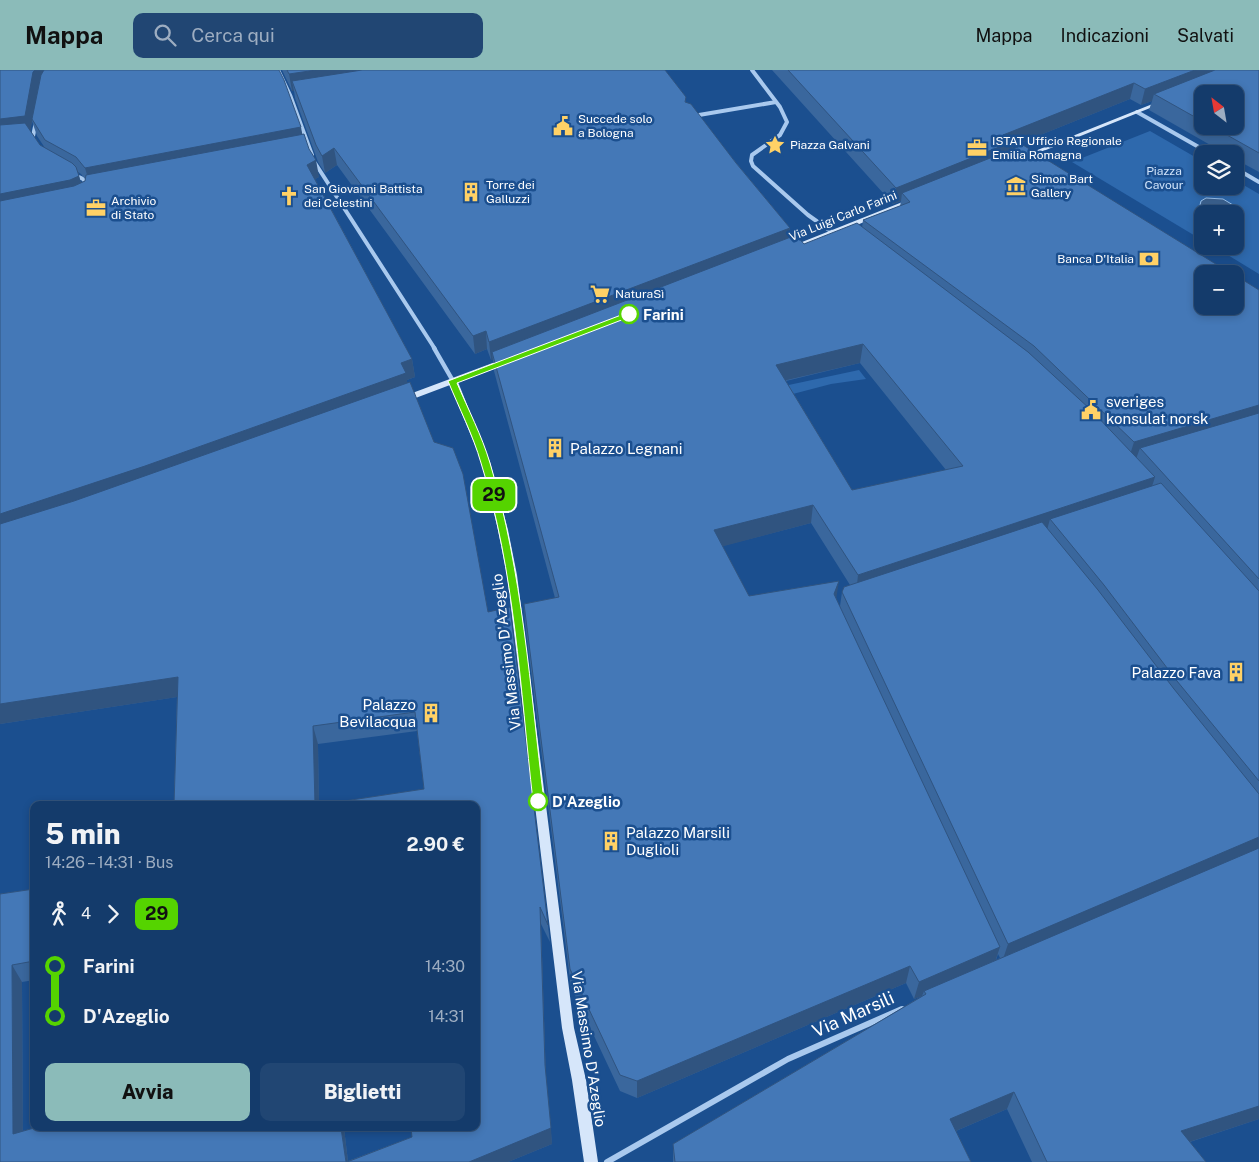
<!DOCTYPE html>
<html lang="it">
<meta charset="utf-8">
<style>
:root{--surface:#143b6b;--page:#214673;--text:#f1f3f6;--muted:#9dadc1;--line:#33557e;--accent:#8bbbb9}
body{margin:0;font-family:"Public Sans",sans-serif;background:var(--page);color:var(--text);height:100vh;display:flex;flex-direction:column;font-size:19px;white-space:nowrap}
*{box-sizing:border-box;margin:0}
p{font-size:16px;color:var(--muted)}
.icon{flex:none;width:28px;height:28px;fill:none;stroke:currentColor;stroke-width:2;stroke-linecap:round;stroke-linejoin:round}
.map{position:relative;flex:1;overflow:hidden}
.details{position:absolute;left:30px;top:731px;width:450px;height:330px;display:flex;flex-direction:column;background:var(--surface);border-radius:10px;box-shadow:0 2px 8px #0003,0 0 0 1px var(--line)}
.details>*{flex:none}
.badge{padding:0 10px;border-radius:8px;font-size:18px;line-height:32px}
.needle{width:32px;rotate:329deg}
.tools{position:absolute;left:1194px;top:15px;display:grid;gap:10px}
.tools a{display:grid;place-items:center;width:50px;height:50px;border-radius:10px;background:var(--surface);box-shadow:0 2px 8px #0003,0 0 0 1px var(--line);font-size:25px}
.map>.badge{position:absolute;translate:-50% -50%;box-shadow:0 0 0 2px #fff}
.legs{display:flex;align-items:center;gap:8px;height:55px;padding:0 15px;font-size:16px}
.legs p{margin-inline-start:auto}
.summary{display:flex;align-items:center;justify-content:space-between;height:85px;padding:0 15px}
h1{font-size:28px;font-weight:800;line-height:38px}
.cta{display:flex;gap:10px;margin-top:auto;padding:10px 15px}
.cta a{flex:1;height:58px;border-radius:10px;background:var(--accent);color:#111;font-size:20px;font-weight:800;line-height:58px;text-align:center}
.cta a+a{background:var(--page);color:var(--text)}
ul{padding:0 15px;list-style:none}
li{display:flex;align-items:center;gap:18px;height:50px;font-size:19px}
li i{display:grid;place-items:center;width:8px;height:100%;margin:0 6px;background:currentColor}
li i::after{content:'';width:12px;height:12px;margin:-6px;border:4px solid;border-radius:50%;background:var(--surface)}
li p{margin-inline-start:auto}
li:first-child i{background:linear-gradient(#0000 50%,currentColor 0)}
li:last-child i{background:linear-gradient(currentColor 50%,#0000 0)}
header{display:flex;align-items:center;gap:30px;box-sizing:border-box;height:70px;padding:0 25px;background:var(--accent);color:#111}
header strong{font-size:24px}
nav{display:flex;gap:28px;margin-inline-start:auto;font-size:18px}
.search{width:350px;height:45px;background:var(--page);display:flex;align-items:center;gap:12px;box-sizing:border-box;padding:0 18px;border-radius:10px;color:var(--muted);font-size:19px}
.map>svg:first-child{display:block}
.green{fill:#2e69ad}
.water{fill:#3c6290;stroke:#9cc4f0}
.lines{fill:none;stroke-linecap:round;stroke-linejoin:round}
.street-far2{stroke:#a9c9ee;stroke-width:4}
.street-far1{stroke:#a9c9ee;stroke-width:4.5}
.street{stroke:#a9c9ee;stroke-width:6}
.secondary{fill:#d6e6fa;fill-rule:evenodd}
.wall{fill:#3a679d;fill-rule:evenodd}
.shaded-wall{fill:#305480}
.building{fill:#4478b7;stroke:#305480;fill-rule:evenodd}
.line-1{fill:#55d400;stroke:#fff}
.stop-1-dot{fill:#fff;stroke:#55d400;stroke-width:2.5}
.labels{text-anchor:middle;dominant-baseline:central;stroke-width:5;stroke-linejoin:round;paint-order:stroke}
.far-poi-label{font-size:12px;fill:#fff;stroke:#1b4f8f;text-anchor:start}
.far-park-label{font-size:12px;fill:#cfe3fa;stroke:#1b4f8f}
.far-street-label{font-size:12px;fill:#fff;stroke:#1b4f8f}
.stop-label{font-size:15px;font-weight:bold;fill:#fff;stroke:#1b4f8f;text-anchor:start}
.poi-label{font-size:15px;fill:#fff;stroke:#1b4f8f;text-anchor:start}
.street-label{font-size:15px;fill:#fff;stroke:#1b4f8f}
.near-street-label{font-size:18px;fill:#fff;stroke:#1b4f8f}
</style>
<header>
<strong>Mappa</strong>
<div class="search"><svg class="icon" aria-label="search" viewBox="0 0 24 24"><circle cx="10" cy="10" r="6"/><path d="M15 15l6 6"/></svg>Cerca qui</div>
<nav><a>Mappa</a><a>Indicazioni</a><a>Salvati</a></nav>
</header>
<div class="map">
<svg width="1259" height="1092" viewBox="0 0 1259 1092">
<rect width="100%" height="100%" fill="#1b4f8f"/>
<path class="green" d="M1150,61L1202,91V116H1235V110L1259,124V204L1213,176H1235V144H1202V170L1072,92Z
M859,300L866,309L831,314L789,325L784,316Z"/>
<path class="water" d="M1206,128L1223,129L1233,135V139C1226,149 1207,144 1200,135L1201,131Z"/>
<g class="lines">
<path class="street-far2" d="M278,0L290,25L312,85
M752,0L780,37L787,52L780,65L752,85L751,91L753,96L808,145L832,162
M1137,42L1211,84
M693,46L776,32
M33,66L36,52
M315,93L435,279
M1235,98L1259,112
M73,104L83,109L88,115"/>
<path class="street-far1" d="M434,278L453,311"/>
<path class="street" d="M607,1092L788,989L902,939"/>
<path class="secondary" d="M1160,31L1165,32L1026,88L1020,87Z
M910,129L917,131L794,180H788L787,178Z
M506,288L509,289V293L458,312L490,392L508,460L517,505L574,958L586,1010L598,1092H584L572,1010L562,958L507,505L498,460L482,392L450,315L405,332H399L398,330L399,328Z"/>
</g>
<path class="wall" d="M0,0L302,65L319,107L315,109L412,289L415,307L407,310V313L488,542L548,855L550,872L541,854L546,1009L552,1074L508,1092H0V824L34,819V910L22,912L23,1061L34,1058H344L348,1091L412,1067L476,735H174L177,627L0,654ZM32,51L37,66L45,78L40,75L30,61ZM78,102L81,104L85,109V111L81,113ZM417,661L424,719L319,735L318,674Z
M282,0H665L686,32L790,158L789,168L804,174L862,158L863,150L900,136L901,131L893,134L772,0H1259V102L1235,89V84H1226L1149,40L1152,31L1141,35L1130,29L1013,76L1012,80L1259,220V1049L1190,1072L1206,1092H1032L1007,1039L956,1061L971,1092H673V1074L922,926L914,929L906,913L637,1028L620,1021L571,917L525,553L524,534L555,528L494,301L493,290H491L487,279L475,284L337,95L325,103L318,92L295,28L294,21H292ZM1202,24L1235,56H1202ZM860,293L946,400L852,420L786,311ZM811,453L850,515L842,522L840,536L749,526L722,476ZM998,884L1000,888L996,890Z"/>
<path class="shaded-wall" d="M35,0H48L38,19L30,63L0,67V49Z
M316,0H421L292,11L294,21H292L289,4Z
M1195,0H1230L1154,24L1152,31L1141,35L1145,19Z
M1134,13L1130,29L1013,76L1011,87L902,123L901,131L893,134L896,118L1003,65Z
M301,57L304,74L90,115L85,98Z
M334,78L337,95L325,103L322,86Z
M316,90L319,107L310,112L307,95Z
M79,106L84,123L0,143V124Z
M790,158L789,176L492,282L493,290H491L489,272Z
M486,261L487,279L475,284L473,266Z
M863,274L860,293L774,313L776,295Z
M412,289L415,307L407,310L408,321L0,465V444Z
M1259,335V350L1140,378L1136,389L1128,391L1134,372Z
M1155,407L1149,426L1050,449L1047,460L856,524L858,505Z
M813,435L811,453L713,479L714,460Z
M839,511L836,530L834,524Z
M178,607L184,626L0,654V634Z
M313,656L318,674L319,735H315Z
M1259,767V779L1002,892L1008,874Z
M540,837L541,854L546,1011L545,995Z
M1000,877L994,895L924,921L922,926L914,929L919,912Z
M12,895L22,912L23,1080L13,1064Z
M910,896L906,913L637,1028V1011Z
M1014,1022L1007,1039L944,1066L950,1049Z
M1259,1036V1049L1171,1078L1181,1061Z
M341,1058H344L348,1092H346Z
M551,1058L552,1074L508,1092H469Z"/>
<path class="building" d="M0,0H35L33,2L25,46L0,49Z
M44,0H279L284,10L301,57L85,98L76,87L45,70L32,49L41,5Z
M287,0H316L289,4Z
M362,0H665L686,27L685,32L691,34L736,93L790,158L489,272L486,261L473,266L334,78L322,86L316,75L292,11Z
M788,0H1195L1145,19L1134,13L1003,65L1014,71L896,118Z
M1215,0H1259V83L1211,56H1235V24H1202V51L1154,24Z
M25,53L40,75L72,93L76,97L79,106L70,110L0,124V55Z
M304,64L309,79L316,90L307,95L412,289L401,293L406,303L145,396L0,444V131L74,116L85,111L86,105Z
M1023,75L1232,204H1202V236H1235V205L1259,220V335L1134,372L1034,276L863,150L910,132L902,123Z
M857,153L1028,282L1091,340L1155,407L858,505L813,435L714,460L749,526L839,511L834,524L1000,877L919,912L910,896L637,1011L620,1005L570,899L524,534L559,527L492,282L796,165L804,174ZM863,274L963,396L852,420L776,295Z
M410,312L434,372L453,378L463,404L488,542L510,537L548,855L540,837L545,995L551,1058L469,1092H347L412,1067L411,1058H476V735H318L424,719L415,642L313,656L315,735H174L178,607L0,634V454L74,431Z
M1259,343V509L1140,378Z
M1161,413L1259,521V711L1177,611L1104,515L1050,449Z
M1042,452L1098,520L1174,619L1259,724V767L1008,874L842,522L844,517Z
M1259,778V1036L1181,1061L1206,1092H1047L1014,1022L950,1049L971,1092H675L673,1074L926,924L924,921Z
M34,819V891L12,895L13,1064L34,1058H341L346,1092H0V824Z"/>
<path class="line-1" d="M629,242L633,244L632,246L457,313C468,339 482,366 490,393C523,503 530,618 544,731L538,735L533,731C520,618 515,501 481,393C473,365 459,338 448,311Z"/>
<defs>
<symbol id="civic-bare" viewBox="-9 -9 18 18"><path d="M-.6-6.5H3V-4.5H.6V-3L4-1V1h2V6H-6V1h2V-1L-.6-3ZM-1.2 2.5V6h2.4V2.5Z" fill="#ffd166" stroke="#1b4f8f" stroke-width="2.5" paint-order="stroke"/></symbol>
<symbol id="sight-bare" viewBox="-9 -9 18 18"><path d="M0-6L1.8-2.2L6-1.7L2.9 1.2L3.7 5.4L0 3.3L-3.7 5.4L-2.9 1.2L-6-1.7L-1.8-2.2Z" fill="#ffd166" stroke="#1b4f8f" stroke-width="2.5" paint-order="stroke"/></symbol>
<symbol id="office-bare" viewBox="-9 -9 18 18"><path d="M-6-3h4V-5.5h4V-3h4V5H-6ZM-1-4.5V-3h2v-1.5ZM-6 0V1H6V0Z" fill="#ffd166" stroke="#1b4f8f" stroke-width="2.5" paint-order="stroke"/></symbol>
<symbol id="museum-bare" viewBox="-9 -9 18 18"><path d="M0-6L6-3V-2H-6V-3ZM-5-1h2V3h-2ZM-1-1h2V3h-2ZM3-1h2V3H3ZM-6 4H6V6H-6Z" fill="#ffd166" stroke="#1b4f8f" stroke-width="2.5" paint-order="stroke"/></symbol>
<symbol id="building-bare" viewBox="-9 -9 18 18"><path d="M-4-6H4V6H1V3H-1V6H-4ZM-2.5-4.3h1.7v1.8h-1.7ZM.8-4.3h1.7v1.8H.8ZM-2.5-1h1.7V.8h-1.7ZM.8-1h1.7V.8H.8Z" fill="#ffd166" stroke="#1b4f8f" stroke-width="2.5" paint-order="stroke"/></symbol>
<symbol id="church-bare" viewBox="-9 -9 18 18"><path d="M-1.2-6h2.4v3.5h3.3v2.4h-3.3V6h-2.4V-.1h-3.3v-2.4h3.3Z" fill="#ffd166" stroke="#1b4f8f" stroke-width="2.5" paint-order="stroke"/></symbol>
<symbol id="bank-bare" viewBox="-9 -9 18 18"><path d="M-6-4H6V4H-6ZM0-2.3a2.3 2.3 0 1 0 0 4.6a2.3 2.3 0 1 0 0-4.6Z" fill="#ffd166" stroke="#1b4f8f" stroke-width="2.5" paint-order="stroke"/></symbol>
<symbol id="supermarket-bare" viewBox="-9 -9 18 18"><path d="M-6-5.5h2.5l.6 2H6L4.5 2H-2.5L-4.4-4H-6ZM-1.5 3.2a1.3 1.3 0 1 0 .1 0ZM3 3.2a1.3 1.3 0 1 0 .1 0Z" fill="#ffd166" stroke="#1b4f8f" stroke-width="2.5" paint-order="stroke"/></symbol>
</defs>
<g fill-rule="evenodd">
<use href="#civic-bare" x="549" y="42" width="28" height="28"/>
<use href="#sight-bare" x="761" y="61" width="28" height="28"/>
<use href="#office-bare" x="963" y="64" width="28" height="28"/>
<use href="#museum-bare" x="1002" y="102" width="28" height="28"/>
<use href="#building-bare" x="457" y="108" width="28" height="28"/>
<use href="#church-bare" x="275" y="112" width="28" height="28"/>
<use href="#office-bare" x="82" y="124" width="28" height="28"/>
<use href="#bank-bare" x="1135" y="175" width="28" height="28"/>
<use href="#supermarket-bare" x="586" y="210" width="28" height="28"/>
<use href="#civic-bare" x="1077" y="326" width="28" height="28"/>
<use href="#building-bare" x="541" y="364" width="28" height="28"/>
<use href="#building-bare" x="1222" y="588" width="28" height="28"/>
<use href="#building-bare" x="417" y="629" width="28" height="28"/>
<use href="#building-bare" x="597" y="757" width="28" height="28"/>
</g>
<g class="stop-1-dot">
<circle cx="629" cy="244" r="9"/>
<circle cx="538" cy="731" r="9"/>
</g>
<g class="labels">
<g class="far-poi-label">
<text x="578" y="49">Succede solo<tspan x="578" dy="14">a Bologna</tspan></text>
<text x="992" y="71">ISTAT Ufficio Regionale<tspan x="992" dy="14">Emilia Romagna</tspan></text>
<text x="790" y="75">Piazza Galvani</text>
<text x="1031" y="109">Simon Bart<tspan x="1031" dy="14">Gallery</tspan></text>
<text x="486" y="115">Torre dei<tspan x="486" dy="14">Galluzzi</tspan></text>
<text x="304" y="119">San Giovanni Battista<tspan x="304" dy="14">dei Celestini</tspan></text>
<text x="111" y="131">Archivio<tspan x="111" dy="14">di Stato</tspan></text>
<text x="1134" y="189" text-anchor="end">Banca D'Italia</text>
<text x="615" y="224">NaturaSì</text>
</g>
<g class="far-park-label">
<text x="1164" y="101">Piazza<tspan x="1164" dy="14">Cavour</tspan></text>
</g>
<g class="far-street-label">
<text transform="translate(843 146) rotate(-22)">Via Luigi Carlo Farini</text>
</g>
<g class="stop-label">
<text x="643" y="244">Farini</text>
<text x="552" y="731">D'Azeglio</text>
</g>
<g class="poi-label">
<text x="1106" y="331">sveriges<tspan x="1106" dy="17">konsulat norsk</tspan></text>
<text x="570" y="378">Palazzo Legnani</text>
<text x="1221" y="602" text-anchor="end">Palazzo Fava</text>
<text x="416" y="634" text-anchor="end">Palazzo<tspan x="416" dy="17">Bevilacqua</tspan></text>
<text x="626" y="762">Palazzo Marsili<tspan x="626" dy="17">Duglioli</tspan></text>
</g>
<g class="street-label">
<text transform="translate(506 582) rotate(-97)">Via Massimo D'Azeglio</text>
<text transform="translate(589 979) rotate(81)">Via Massimo D'Azeglio</text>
</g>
<g class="near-street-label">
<text transform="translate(853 944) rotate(-24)">Via Marsili</text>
</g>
</g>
</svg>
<div class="tools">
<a><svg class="needle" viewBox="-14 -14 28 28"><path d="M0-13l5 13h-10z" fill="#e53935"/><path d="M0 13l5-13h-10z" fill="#9dadc1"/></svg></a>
<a><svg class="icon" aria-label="layers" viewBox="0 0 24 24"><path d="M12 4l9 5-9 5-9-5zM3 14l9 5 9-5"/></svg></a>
<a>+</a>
<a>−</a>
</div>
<b class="badge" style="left:494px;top:425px;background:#55d400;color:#111">29</b>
<section class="details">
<div class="summary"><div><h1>5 min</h1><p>14:26 – 14:31 · Bus</p></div><b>2.90 €</b></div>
<div class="legs"><svg class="icon" aria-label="walk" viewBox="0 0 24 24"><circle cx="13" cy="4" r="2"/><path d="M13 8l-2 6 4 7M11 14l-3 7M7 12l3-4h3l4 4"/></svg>4<svg class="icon" aria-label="forward" viewBox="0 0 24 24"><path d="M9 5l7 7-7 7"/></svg><b class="badge" style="background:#55d400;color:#111">29</b></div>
<ul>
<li><i style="color:#55d400"></i><b>Farini</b><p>14:30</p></li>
<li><i style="color:#55d400"></i><b>D'Azeglio</b><p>14:31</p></li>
</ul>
<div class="cta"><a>Avvia</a><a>Biglietti</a></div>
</section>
</div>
